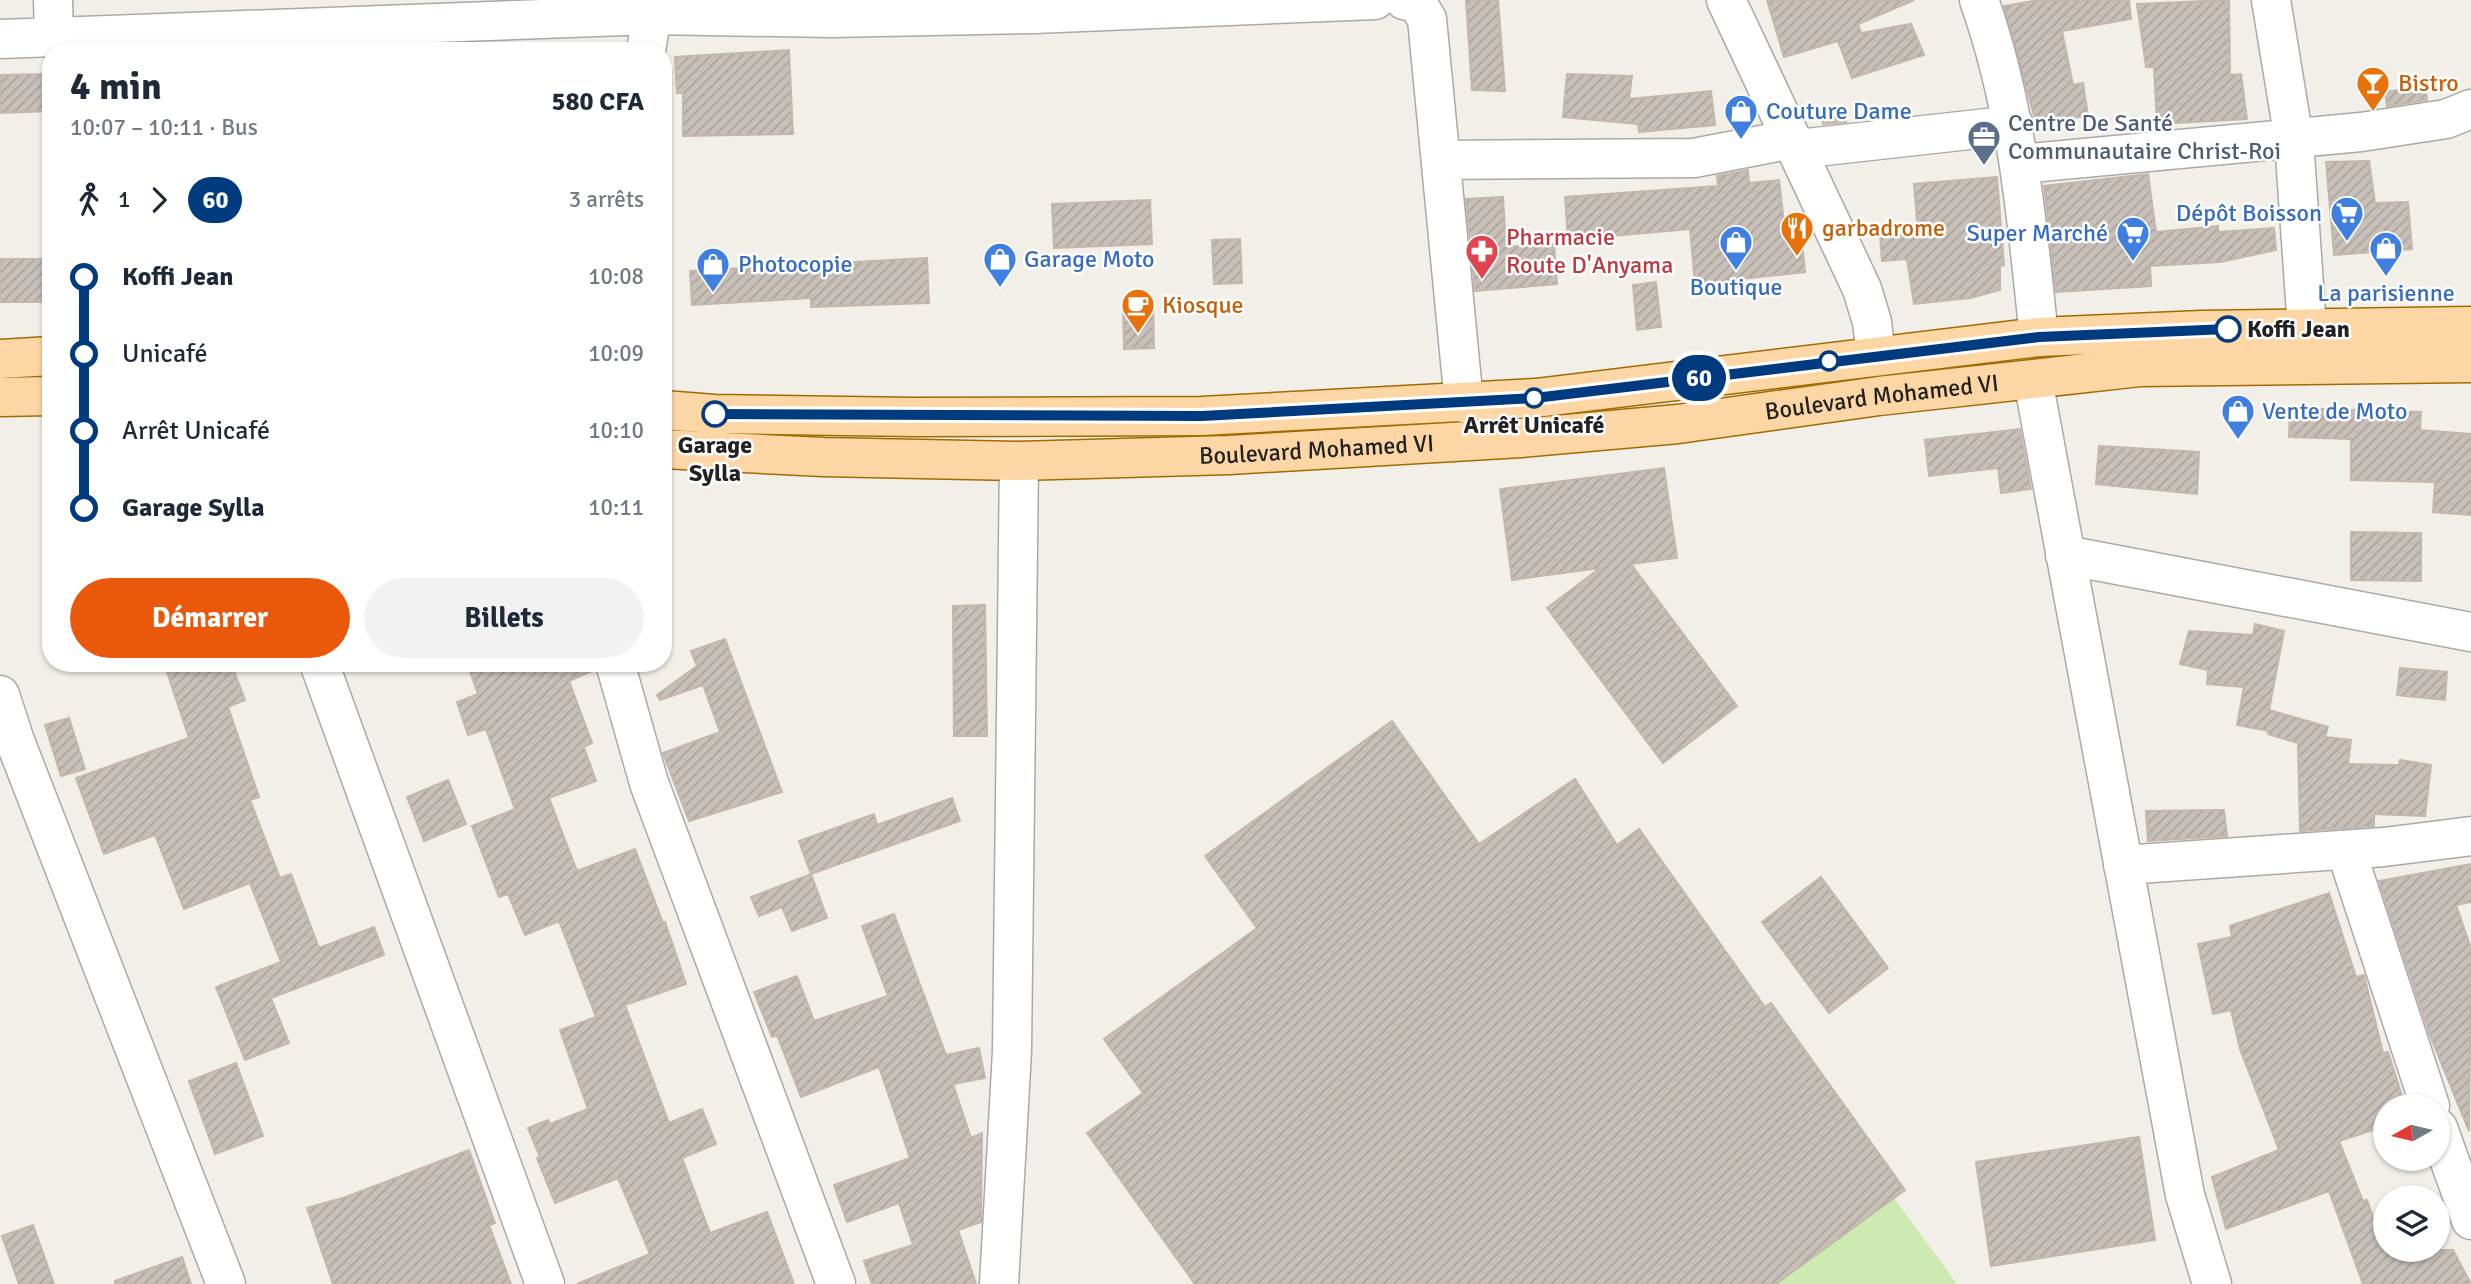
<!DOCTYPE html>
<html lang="fr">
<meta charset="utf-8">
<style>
:root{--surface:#fff;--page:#f2f2f3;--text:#1f2937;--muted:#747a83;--accent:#ea580c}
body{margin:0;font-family:Signika,sans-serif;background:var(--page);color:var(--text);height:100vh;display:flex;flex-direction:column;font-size:26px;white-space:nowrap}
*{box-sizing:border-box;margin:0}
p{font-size:23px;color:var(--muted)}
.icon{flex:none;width:38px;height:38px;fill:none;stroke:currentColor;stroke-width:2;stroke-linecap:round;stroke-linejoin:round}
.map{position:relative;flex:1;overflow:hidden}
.side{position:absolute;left:42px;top:42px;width:630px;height:630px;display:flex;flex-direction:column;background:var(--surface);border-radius:28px;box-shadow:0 2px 5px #0004}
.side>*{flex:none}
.badge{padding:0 14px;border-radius:23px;font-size:24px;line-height:46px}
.needle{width:46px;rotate:262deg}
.controls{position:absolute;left:2373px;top:1094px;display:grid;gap:14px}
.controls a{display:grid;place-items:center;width:77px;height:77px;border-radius:50%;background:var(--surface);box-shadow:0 2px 5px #0004;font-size:35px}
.map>.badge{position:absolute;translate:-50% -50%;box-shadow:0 0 0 4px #fff}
.legs{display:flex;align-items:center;gap:10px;height:77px;padding:0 28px;font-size:23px}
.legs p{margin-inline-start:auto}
.overview{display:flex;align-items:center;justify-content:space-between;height:119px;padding:0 28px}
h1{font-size:38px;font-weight:800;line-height:52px}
.cta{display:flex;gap:14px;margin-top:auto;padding:14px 28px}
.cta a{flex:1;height:80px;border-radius:42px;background:var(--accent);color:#fff;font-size:28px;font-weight:800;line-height:80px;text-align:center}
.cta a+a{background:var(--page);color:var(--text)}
ul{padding:0 28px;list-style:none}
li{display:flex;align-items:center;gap:24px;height:77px;font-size:26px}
li i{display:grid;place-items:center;width:10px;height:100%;margin:0 9px;background:currentColor}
li i::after{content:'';width:18px;height:18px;margin:-9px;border:5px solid;border-radius:50%;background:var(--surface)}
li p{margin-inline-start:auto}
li:first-child i{background:linear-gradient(#0000 50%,currentColor 0)}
li:last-child i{background:linear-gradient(currentColor 50%,#0000 0)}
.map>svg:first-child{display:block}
.grass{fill:#cdebb0}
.building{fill:url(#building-hatch);stroke:#c4b6ab;stroke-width:2}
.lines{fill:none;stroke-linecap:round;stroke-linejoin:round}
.minor-casing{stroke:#a9a9a9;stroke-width:41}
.major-casing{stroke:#a06b00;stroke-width:41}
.minor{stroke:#fff;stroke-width:38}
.major{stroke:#fcd6a4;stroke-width:38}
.line-1-casing{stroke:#fff;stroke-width:16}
.line-1{stroke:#003b80;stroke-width:10}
.stop-1-dot{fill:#fff;stroke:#003b80;stroke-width:3.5}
.labels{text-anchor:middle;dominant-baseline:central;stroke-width:5;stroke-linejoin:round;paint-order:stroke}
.food-label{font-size:24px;fill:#c56008;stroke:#fff;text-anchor:start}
.shop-label{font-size:24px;fill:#366cbe;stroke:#fff;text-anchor:start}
.service-label{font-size:24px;fill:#4e5e75;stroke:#fff;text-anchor:start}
.health-label{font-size:24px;fill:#be3a42;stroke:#fff;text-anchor:start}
.stop-label{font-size:24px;font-weight:bold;fill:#222;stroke:#fff}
.street-label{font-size:24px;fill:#222;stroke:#fff}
</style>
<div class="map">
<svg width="2471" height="1284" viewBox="0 0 2471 1284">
<defs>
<pattern id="building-hatch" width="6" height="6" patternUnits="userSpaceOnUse" patternTransform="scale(1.75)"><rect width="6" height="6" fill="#c7bfb8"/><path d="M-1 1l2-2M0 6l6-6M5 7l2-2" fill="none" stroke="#aba49e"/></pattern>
</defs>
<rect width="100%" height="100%" fill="#f2efe9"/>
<path class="grass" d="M1894,1198L1957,1284H1776Z"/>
<path class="building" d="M1466,0H1498L1505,91L1472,90Z
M1767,0H1914L1858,24L1861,33L1911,24L1924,55L1852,78L1838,41L1784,57Z
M2039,0H2129L2131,19L2062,31L2073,85L2083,83L2088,116L2036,123L2004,6Z
M2229,0L2230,75L2241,74L2247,119L2157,124L2154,67H2146L2137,4Z
M789,50L793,134L683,136V93H677L675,57Z
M51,74V111L0,113V75Z
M1567,74L1632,76L1629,99L1711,91L1715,125L1639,132L1638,124L1563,117Z
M2425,86L2427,100L2387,106L2385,92Z
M1846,115V122L1823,124L1822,118Z
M2369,161L2375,203L2408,202L2412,249L2334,255L2326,162Z
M1748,170L1749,183L1779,180L1785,232L1801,231L1805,272L1695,284L1690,229L1568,240L1565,197L1718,186L1717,176Z
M2148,174L2156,232L2218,226V232L2274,228L2276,250L2220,262L2150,266L2151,286L2056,292L2044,186Z
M1997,177L2004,265L2000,266V290L1970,298L1914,304L1907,259L1882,261L1880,235L1918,232L1914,184Z
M1503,197L1506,247L1554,244L1557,284L1475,291L1466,199Z
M1150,200L1152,244L1054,248L1052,204Z
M1240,239L1242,283L1214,284L1212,240Z
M927,258L929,303L811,307V298L692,305L690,271Z
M0,259H44V302H0Z
M1656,282L1661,327L1637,330L1633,285Z
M1153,301L1154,348L1124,349L1123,302Z
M2290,408L2421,412L2420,430L2471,434V515L2433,512L2435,482L2351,480V439L2289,437Z
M2020,429L2031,489L2001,493L1998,468L1929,476L1925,440Z
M2099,446L2199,452L2197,494L2096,484Z
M1664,468L1677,558L1631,564L1737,706L1663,763L1547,608L1600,568L1512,580L1500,489Z
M2351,532L2421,533V581L2351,580Z
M985,605L987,736H954L953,606Z
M2255,624L2284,631L2269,710L2328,727L2325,737L2351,740L2348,764L2399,765L2400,760L2431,765L2425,816L2374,814V826L2300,831L2298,743L2268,734L2269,731L2237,725L2244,687L2207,684L2208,670L2180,664L2189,631L2253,635Z
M725,639L782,792L689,821L663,753L720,732L703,685L660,700L657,695L697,666L691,651Z
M164,663H231L245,700L228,707L259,797L250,800L280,878L291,874L319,948L374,927L384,955L271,998L289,1043L245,1060L216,987L281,962L250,883L184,909L155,835L104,854L76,778L189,738Z
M467,663H594V670L569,681L592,743L584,747L596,781L549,798L577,871L635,849L663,923L665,922L686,984L625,1005L669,1123L702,1109L716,1144L682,1158L710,1233L767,1212L794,1284H577L650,1254L618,1178L555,1203L537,1158L540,1157L528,1128L548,1120L550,1124L588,1109L560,1030L596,1017L559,921L525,935L508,894L499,897L472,826L515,809L486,729L468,735L457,702L478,694Z
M2400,668L2447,672L2445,700L2397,695Z
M69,718L85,769L61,776L45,725Z
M1392,721L1479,844L1575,779L1617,845L1639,829L1765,1007L1771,1003L1905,1190L1776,1284H1195L1087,1133L1143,1093L1104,1039L1257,928L1205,856Z
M448,780L466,824L424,841L407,797Z
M952,798L960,821L811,874L799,841L874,814L877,825Z
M2224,810L2227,836L2148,841L2146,811Z
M2471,864V902L2456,905L2471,948L2469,1131L2429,1033L2379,881Z
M811,874L827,918L792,931L782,907L759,916L751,897Z
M1821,877L1888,968L1829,1013L1762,922Z
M2329,893L2356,977L2364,975L2383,1053L2388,1052L2402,1096L2399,1097L2402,1106H2385V1126L2339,1141L2363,1201L2367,1200L2385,1250H2453L2471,1284H2363L2329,1191L2226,1229L2212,1177L2279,1150L2240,1049L2231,1010L2213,1014L2198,944L2232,937L2230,926Z
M894,914L946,1055L979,1048L985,1078L953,1084L971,1138L982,1133L981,1222L958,1230L976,1284H872L864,1261L913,1245L899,1203L847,1222L834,1185L910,1158L879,1067L801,1097L777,1035L772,1037L754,992L797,976L814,1021L888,996L862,926Z
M236,1063L263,1136L215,1154L189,1081Z
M2139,1137L2155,1240L1991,1266L1976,1162Z
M469,1150L495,1223L489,1225L511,1284H333L307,1208L346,1197Z
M33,1225L54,1284H19L2,1236Z
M182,1257L191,1284H115V1281Z"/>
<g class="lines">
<defs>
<path id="minor" d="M53,0L54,36
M1404,0L1417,3L1427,19L1464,403
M1726,0L1862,289L1872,322L1876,355
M1979,0C2018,109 2027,223 2039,337
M2271,0L2294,140L2307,328
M0,39L652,15L831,18L1034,14L1375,0
M646,51L654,0
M1798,149L2014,125
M1441,160L1694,158L1792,139
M2020,164L2361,132L2446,119L2471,109
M2033,380L2185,1195L2212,1284
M2065,555L2471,632
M319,663L545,1284
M615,663L649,783L836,1284
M0,695L15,741L226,1284
M2346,850L2430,1106
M2123,865L2384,847L2471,836
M2438,1128L2471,1220
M999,1284L1012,1051L1019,461"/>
<g id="major">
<path d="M0,359L51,356"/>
<path d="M0,397L51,396"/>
<path d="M663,410L714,414L913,417L1202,416L1536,398L2039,337L2202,330L2471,326"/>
<path id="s1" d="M663,449L823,457L1019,461L1229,455L1521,438L1678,424L1879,396L2140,367L2471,363"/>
</g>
</defs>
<use href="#minor" class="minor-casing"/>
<use href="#major" class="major-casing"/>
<use href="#minor" class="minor"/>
<use href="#major" class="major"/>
</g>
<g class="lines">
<defs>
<path id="line-1" d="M715,414L1202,416L1535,398L2039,337L2228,329"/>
</defs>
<use href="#line-1" class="line-1-casing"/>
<use href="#line-1" class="line-1"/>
</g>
<defs>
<symbol id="bar-pin" viewBox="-11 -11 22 30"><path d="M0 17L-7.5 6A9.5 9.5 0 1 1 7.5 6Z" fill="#e8710a" stroke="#fff"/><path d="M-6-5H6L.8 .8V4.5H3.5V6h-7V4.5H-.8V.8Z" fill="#fff"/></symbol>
<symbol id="shop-pin" viewBox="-11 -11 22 30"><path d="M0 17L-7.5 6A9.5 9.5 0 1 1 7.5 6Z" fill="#3f7fe0" stroke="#fff"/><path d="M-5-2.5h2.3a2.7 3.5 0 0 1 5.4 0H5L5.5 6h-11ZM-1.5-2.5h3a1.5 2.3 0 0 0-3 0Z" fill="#fff"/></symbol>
<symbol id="office-pin" viewBox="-11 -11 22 30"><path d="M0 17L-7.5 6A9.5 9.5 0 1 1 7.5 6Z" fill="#5c6f8a" stroke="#fff"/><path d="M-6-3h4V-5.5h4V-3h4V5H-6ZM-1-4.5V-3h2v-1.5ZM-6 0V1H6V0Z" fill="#fff"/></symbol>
<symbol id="supermarket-pin" viewBox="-11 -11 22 30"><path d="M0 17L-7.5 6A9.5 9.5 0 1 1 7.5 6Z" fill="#3f7fe0" stroke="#fff"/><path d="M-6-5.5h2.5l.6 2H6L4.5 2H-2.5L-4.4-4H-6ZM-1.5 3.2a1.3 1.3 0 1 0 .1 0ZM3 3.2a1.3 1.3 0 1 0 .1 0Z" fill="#fff"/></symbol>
<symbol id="restaurant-pin" viewBox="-11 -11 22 30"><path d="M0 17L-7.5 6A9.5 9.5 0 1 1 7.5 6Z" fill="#e8710a" stroke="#fff"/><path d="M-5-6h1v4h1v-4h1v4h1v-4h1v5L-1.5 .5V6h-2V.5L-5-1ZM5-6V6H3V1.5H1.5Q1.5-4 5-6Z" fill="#fff"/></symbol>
<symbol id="pharmacy-pin" viewBox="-11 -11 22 30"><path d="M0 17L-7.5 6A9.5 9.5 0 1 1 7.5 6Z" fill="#e0444e" stroke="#fff"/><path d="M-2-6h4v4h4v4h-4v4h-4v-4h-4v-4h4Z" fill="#fff"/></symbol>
<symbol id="cafe-pin" viewBox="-11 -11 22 30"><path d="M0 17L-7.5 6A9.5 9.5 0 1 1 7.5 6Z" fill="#e8710a" stroke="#fff"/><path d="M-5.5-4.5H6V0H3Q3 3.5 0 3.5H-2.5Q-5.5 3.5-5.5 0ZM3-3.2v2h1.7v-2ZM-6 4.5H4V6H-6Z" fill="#fff"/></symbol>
</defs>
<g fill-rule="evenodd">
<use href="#bar-pin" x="2354" y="64" width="38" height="52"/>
<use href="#shop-pin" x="1722" y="92" width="38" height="52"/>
<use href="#office-pin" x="1965" y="118" width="38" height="52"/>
<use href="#supermarket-pin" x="2328" y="194" width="38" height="52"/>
<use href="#restaurant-pin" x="1778" y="209" width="38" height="52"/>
<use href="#supermarket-pin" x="2114" y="214" width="38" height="52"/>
<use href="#shop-pin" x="1717" y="223" width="38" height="52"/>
<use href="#shop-pin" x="2367" y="229" width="38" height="52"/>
<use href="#pharmacy-pin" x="1463" y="232" width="38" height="52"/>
<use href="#shop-pin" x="981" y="240" width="38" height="52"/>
<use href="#shop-pin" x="694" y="245" width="38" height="52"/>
<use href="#cafe-pin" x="1119" y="286" width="38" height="52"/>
<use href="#shop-pin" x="2219" y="392" width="38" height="52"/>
</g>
<g class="stop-1-dot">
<circle cx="2228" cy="329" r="12"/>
<circle cx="1829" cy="361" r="9"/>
<circle cx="1534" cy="398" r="9"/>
<circle cx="715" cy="414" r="12"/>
</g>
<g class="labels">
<g class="food-label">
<text x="2398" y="83">Bistro</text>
<text x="1822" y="228">garbadrome</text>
<text x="1162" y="305">Kiosque</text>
</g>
<g class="shop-label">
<text x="1766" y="111">Couture Dame</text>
<text x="2322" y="213" text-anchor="end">Dépôt Boisson</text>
<text x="2108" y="233" text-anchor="end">Super Marché</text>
<text x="1024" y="259">Garage Moto</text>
<text x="738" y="264">Photocopie</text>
<text x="1736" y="287" text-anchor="middle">Boutique</text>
<text x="2386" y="293" text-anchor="middle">La parisienne</text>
<text x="2262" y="411">Vente de Moto</text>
</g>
<g class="service-label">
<text x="2008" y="123">Centre De Santé<tspan x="2008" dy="28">Communautaire Christ-Roi</tspan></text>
</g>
<g class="health-label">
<text x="1506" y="237">Pharmacie<tspan x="1506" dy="28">Route D'Anyama</tspan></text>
</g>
<g class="stop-label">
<text x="2247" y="329" text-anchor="start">Koffi Jean</text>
<text x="1534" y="425">Arrêt Unicafé</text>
<text x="715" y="445">Garage<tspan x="715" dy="28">Sylla</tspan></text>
</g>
<g class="street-label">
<text stroke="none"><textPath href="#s1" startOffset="1222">Boulevard Mohamed VI</textPath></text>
<text stroke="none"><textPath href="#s1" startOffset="654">Boulevard Mohamed VI</textPath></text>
</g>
</g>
</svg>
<div class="controls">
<a><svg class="needle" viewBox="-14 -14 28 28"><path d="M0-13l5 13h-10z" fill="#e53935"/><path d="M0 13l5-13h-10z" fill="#747a83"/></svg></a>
<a><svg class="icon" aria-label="layers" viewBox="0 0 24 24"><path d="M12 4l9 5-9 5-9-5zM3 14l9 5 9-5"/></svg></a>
</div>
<b class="badge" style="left:1699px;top:378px;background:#003b80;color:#fff">60</b>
<section class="side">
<div class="overview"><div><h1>4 min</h1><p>10:07 – 10:11 · Bus</p></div><b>580 CFA</b></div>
<div class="legs"><svg class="icon" aria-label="walk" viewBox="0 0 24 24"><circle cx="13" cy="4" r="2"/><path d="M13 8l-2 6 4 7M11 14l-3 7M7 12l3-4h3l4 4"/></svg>1<svg class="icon" aria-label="forward" viewBox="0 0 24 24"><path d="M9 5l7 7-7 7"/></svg><b class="badge" style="background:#003b80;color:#fff">60</b><p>3 arrêts</p></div>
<ul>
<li><i style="color:#003b80"></i><b>Koffi Jean</b><p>10:08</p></li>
<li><i style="color:#003b80"></i><span>Unicafé</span><p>10:09</p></li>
<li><i style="color:#003b80"></i><span>Arrêt Unicafé</span><p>10:10</p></li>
<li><i style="color:#003b80"></i><b>Garage Sylla</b><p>10:11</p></li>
</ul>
<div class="cta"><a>Démarrer</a><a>Billets</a></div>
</section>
</div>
